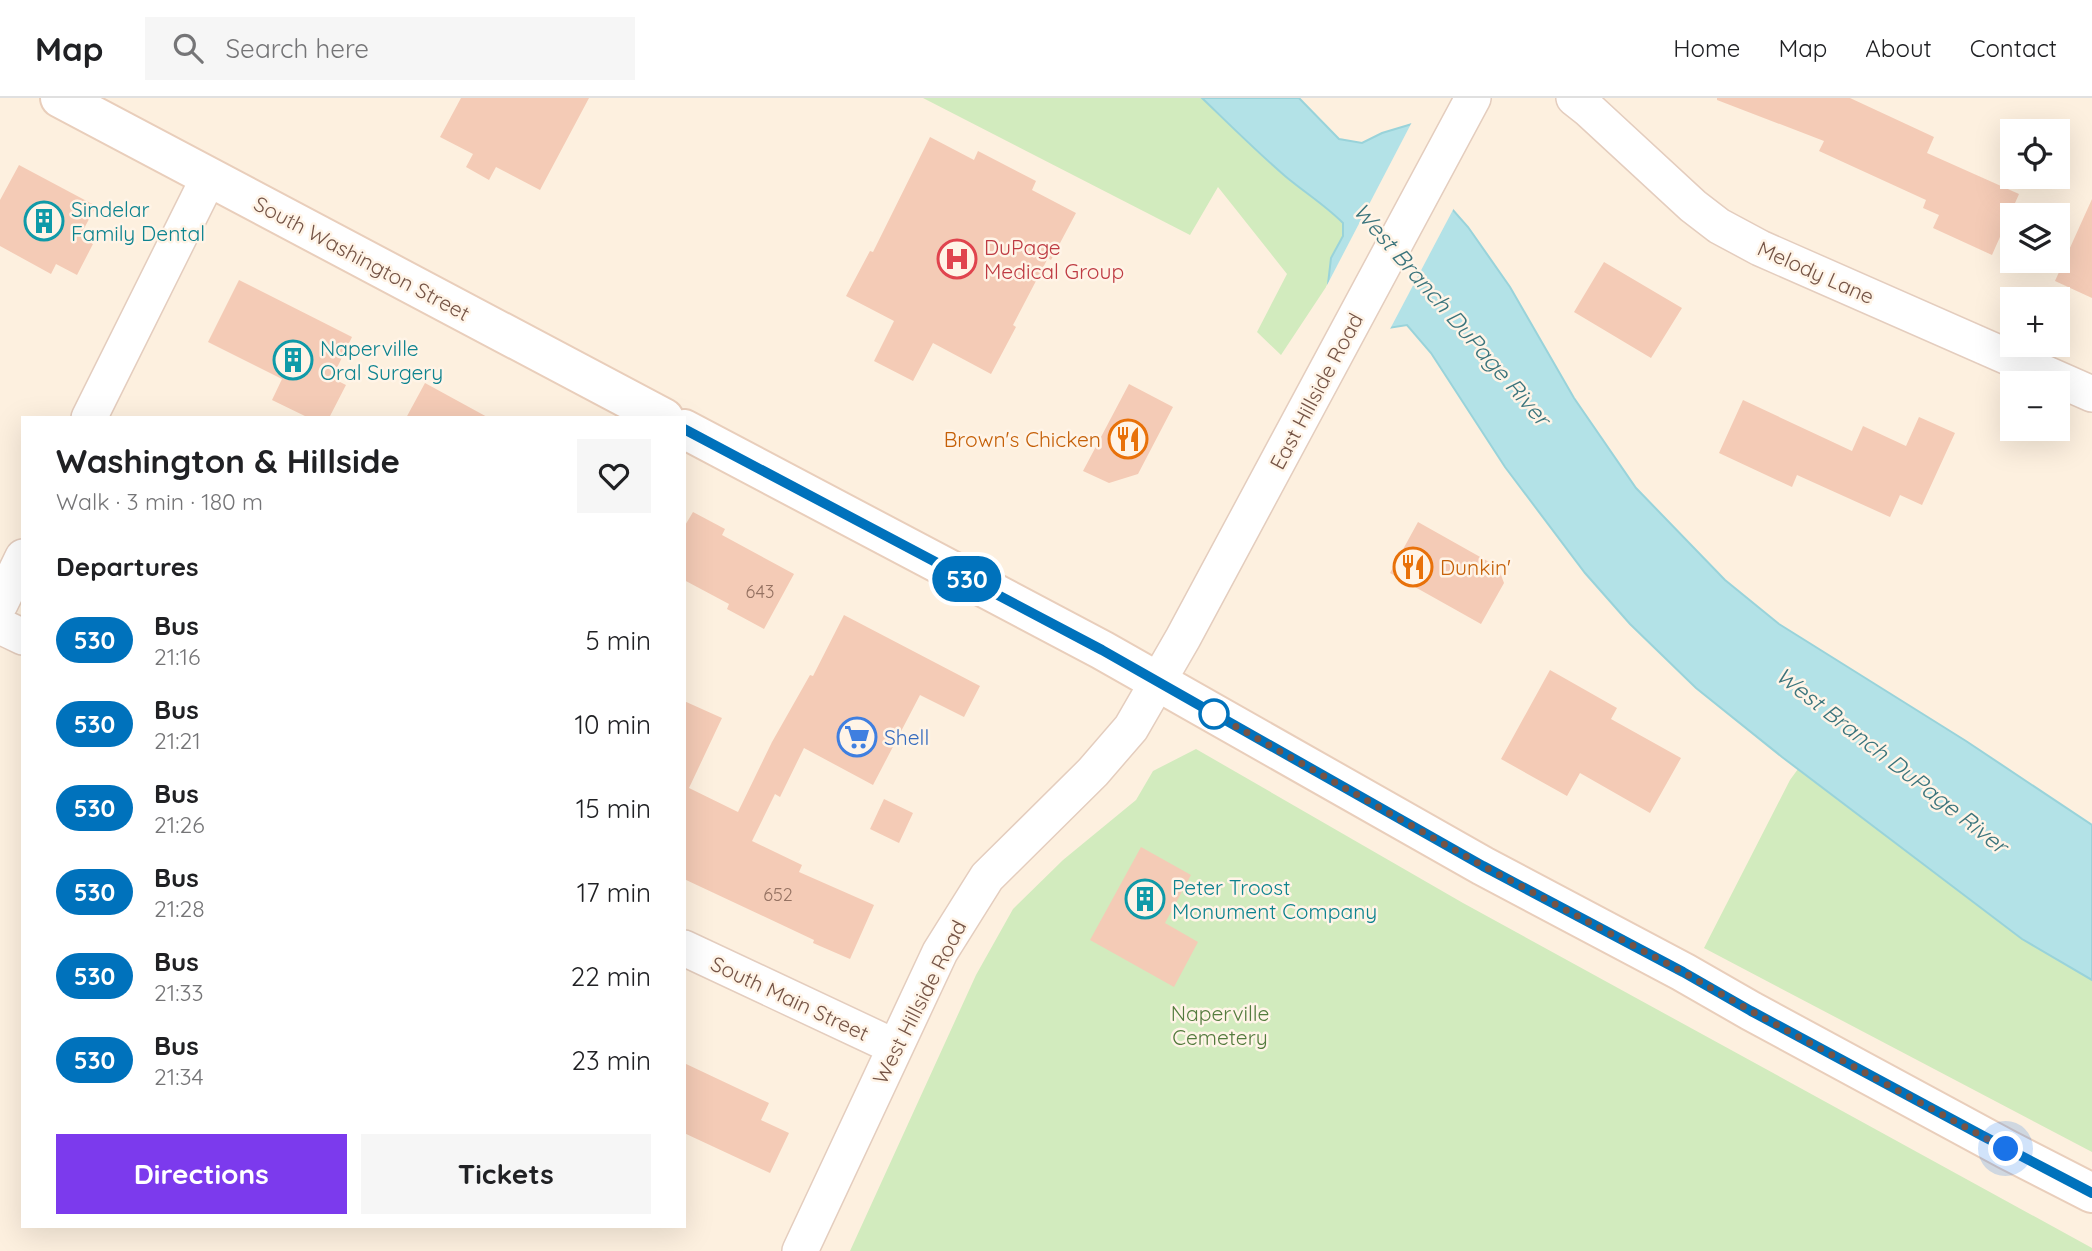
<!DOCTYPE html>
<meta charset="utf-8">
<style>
:root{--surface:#fff;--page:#f6f6f6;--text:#202124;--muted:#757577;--line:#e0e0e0;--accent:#7c3aed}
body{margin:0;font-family:Quicksand,sans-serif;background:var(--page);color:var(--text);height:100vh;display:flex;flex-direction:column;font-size:26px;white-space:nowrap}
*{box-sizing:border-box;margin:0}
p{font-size:23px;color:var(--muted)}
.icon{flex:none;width:38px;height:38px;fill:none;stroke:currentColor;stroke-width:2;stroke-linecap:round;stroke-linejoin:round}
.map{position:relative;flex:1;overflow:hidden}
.drawer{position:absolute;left:21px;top:318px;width:665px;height:812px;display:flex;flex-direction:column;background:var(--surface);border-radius:0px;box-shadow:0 7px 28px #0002}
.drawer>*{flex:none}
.badge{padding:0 14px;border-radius:23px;font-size:24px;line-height:46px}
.buttons{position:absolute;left:2000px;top:21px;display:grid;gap:14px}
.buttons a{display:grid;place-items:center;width:70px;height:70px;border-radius:0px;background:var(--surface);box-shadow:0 7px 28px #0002;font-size:35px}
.you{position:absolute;width:35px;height:35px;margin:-18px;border:5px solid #fff;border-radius:50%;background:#1a73e8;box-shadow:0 0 0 10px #1a73e833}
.map>.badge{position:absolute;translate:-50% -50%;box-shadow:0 0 0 4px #fff}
h2{padding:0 35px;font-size:26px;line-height:63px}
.round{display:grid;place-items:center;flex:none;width:74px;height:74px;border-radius:0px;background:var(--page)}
.headline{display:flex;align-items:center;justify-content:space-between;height:119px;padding:0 35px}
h1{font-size:33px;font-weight:800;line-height:52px}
.primary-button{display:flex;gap:14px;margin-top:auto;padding:14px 35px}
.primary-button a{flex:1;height:80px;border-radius:0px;background:var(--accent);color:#fff;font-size:28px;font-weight:800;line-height:80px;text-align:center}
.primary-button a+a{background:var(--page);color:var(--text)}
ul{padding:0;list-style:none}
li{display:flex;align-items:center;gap:21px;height:84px;padding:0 35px}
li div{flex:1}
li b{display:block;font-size:26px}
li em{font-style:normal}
li .badge{min-width:77px;font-weight:700;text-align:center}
header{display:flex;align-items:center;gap:42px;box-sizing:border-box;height:98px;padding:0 35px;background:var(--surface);border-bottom:2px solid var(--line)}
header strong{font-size:33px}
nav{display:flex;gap:38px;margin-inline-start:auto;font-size:24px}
.search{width:490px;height:63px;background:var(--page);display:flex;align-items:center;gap:18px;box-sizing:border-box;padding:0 24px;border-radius:0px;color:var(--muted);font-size:26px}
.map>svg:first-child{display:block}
.green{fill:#d2ebbe}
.water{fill:#b3e2e7;stroke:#99d3da;stroke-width:2}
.pier{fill:#fdf0df}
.building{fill:#f4cbb6}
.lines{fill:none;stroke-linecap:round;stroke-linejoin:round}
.street-casing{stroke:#e4cdbe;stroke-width:38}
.secondary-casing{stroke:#e9cebb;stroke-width:42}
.street{stroke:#fff;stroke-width:35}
.secondary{stroke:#fff;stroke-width:38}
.line-casing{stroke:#fff;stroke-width:16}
.line{stroke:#0072bc;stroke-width:10}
.walk{stroke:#755446;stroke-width:7;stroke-dasharray:0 12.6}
.stop-dot{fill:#fff;stroke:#0072bc;stroke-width:3.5}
.labels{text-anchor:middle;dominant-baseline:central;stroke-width:5;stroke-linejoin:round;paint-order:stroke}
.number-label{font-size:18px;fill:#957262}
.culture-label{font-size:21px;fill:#0d838f;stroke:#fff4e7;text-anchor:start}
.health-label{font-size:21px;fill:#be3a42;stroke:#fff4e7;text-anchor:start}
.street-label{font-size:21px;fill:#755446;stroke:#fff4e7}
.food-label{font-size:21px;fill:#c56008;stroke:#fff4e7;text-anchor:end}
.shop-label{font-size:21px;fill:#366cbe;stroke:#fff4e7;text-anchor:start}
.park-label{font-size:21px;fill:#537b3d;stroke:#fff4e7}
.water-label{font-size:23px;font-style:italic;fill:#3a747c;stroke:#fff4e7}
</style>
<header>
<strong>Map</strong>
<div class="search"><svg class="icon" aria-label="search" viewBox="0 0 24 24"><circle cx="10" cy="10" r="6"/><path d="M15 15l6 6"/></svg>Search here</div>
<nav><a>Home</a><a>Map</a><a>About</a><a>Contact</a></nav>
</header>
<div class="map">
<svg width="2092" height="1153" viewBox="0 0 2092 1153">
<rect width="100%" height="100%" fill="#fdf0df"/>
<path class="green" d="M923,0H1202C1229,26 1256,53 1285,78C1304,94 1325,107 1343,125V138L1331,160L1328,186L1281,257L1257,234L1287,176L1218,89L1190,137Z
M1196,651L1463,805L2092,1150V1153H850L976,877L1013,811L1063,762L1136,702L1153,673Z
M1798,671L2022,841L2092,882V1054L1704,850L1790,682Z"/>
<path class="water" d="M1202,0H1299L1339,41L1362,45L1382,35L1412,26L1452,111L1468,129L1510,189L1574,300L1636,390L1725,482L1779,526L1966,643L2092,727V882L2022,841L1782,659L1696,590L1630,526L1585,475L1505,369L1431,255L1407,227L1382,231L1328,186L1331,160L1343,138V125C1325,107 1304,94 1285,78C1256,53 1229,26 1202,0Z"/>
<path class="pier" d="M1413,22L1433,35L1455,108L1389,233L1382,234L1339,207L1326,189Z"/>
<path class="building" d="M461,0H589L540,92L496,69L489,82L466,69L473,56L440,39Z
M1717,0H1850L1934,39L1927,55L2019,96L1992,157L1933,130L1939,117L1923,110L1926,102L1819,53L1824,43L1717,2Z
M930,39L974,62L978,53L1036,83L1032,92L1076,115L1051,162L1048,160L1013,227L1016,229L991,276L933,245L913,283L874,263L894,223L846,198L870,153L873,154Z
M19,67L96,108L80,138L93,146L77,177L56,166L51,176L0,148V102Z
M2092,101V200L2055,183Z
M1604,164L1682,210L1651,260L1574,214Z
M239,182L352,239L332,280L346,287L329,320H309L272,302L282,281L208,244Z
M425,285L489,320H406Z
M1129,286L1173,309L1138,376L1109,385L1083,373Z
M1743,302L1852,353L1863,328L1906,348L1919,319L1955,335L1922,407L1900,397L1890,419L1797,377L1792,389L1719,355Z
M693,414L725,431L722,437L794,476L764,531L727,511L729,506L684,482V429Z
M1418,424L1498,469L1504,485L1481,526L1390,475Z
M844,517L980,588L964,619L920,597L873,687L804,650L780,699L775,696L752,743L802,767L799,774L874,807L850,861L813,845L814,842L684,781V603L722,620L689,690L738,714L772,644L810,577L813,578Z
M1550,572L1617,610L1611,621L1681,660L1650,715L1580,675L1567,698L1501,661Z
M884,701L913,715L899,745L870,731Z
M1141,749L1191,777L1165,825L1198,844L1174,889L1090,842Z
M684,965L769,1005L761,1022L789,1035L770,1075L684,1035Z"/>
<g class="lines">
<defs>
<path id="street" d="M1574,0L1588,11L1693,108L1719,128L1760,150L2092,296
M89,320L209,79
M0,506L23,459
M0,528L23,539
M684,850L895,949
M800,1153L940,854L987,779L1093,674L1131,630L1183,540L1473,0"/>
<path id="secondary" d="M60,0L664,320
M684,331L1102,552L1483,768L1683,874L1751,913L2006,1051L2092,1095"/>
</defs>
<use href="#street" class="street-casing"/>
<use href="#secondary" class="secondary-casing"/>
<use href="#street" class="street"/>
<use href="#secondary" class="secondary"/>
</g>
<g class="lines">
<defs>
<path id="line" d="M684,331L1102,552L1483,768L1683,874L1751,913L1983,1038L2092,1095"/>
</defs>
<use href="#line" class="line-casing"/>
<use href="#line" class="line"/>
<path class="walk" d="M1214,616L1483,768L1683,874L1751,913L2006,1051"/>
</g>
<defs>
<symbol id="building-ring" viewBox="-11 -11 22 22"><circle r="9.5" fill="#fff4e7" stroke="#0f9aa8" stroke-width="1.5"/><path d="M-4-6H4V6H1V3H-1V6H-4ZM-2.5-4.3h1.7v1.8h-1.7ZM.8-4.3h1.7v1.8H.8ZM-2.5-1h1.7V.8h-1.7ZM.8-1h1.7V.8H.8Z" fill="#0f9aa8"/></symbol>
<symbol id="hospital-ring" viewBox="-11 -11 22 22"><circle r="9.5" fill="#fff4e7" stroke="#e0444e" stroke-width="1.5"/><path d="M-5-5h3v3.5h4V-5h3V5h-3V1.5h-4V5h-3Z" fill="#e0444e"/></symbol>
<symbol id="restaurant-ring" viewBox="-11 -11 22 22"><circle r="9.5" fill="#fff4e7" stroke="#e8710a" stroke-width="1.5"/><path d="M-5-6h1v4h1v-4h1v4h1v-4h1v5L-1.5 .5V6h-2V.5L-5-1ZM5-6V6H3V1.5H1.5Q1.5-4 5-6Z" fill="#e8710a"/></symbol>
<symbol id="supermarket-ring" viewBox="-11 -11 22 22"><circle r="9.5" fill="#fff4e7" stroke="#3f7fe0" stroke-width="1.5"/><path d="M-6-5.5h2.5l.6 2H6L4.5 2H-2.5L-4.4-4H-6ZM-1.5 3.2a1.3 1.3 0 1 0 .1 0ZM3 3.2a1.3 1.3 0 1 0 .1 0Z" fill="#3f7fe0"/></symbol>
</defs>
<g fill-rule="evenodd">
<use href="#building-ring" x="22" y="101" width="44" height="44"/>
<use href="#hospital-ring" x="935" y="139" width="44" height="44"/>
<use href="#building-ring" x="271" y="240" width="44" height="44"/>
<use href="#restaurant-ring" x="1106" y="319" width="44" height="44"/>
<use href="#restaurant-ring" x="1391" y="447" width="44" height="44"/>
<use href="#supermarket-ring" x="835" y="617" width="44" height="44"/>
<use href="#building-ring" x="1123" y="779" width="44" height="44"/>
</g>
<circle class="stop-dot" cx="1214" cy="616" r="14"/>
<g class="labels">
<g class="number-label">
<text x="760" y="493">643</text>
<text x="778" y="796">652</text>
</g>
<g class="culture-label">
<text x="71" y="111">Sindelar<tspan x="71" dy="24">Family Dental</tspan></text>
<text x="320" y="250">Naperville<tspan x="320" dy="24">Oral Surgery</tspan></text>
<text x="1172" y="789">Peter Troost<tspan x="1172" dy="24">Monument Company</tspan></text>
</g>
<g class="health-label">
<text x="984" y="149">DuPage<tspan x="984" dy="24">Medical Group</tspan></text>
</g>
<g class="street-label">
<text transform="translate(362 160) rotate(28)">South Washington Street</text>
<text transform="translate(1816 174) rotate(24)">Melody Lane</text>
<text transform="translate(1316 293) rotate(-62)">East Hillside Road</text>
<text transform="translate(790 900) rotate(25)">South Main Street</text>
<text transform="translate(919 904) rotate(-63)">West Hillside Road</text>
</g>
<g class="food-label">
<text x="1101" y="341">Brown's Chicken</text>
<text x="1440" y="469" text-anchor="start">Dunkin'</text>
</g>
<g class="shop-label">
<text x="884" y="639">Shell</text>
</g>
<g class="park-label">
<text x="1220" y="915">Naperville<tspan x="1220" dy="24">Cemetery</tspan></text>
</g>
<g class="water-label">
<text transform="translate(1452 216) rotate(49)">West Branch DuPage River</text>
<text transform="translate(1892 662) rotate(38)">West Branch DuPage River</text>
</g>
</g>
</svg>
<div class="buttons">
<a><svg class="icon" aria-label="locate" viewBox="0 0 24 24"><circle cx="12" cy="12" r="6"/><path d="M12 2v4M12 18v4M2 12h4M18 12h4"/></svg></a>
<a><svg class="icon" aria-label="layers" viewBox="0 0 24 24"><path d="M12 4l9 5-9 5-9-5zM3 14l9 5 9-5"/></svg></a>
<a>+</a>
<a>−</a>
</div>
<div class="you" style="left:2006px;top:1051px"></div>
<b class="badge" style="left:967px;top:481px;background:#0072bc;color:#fff">530</b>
<section class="drawer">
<div class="headline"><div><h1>Washington &amp; Hillside</h1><p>Walk · 3 min · 180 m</p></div><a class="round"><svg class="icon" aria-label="heart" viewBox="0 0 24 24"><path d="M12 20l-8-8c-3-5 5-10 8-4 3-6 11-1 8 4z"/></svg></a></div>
<h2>Departures</h2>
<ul>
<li><span class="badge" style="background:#0072bc;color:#fff">530</span><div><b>Bus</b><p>21:16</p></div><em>5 min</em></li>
<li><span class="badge" style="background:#0072bc;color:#fff">530</span><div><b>Bus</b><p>21:21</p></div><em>10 min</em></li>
<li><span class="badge" style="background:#0072bc;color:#fff">530</span><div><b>Bus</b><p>21:26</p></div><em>15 min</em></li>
<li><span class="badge" style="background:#0072bc;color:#fff">530</span><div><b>Bus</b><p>21:28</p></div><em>17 min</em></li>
<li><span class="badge" style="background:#0072bc;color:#fff">530</span><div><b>Bus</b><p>21:33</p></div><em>22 min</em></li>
<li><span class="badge" style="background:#0072bc;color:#fff">530</span><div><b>Bus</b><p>21:34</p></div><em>23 min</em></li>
</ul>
<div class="primary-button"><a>Directions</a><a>Tickets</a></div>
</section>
</div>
